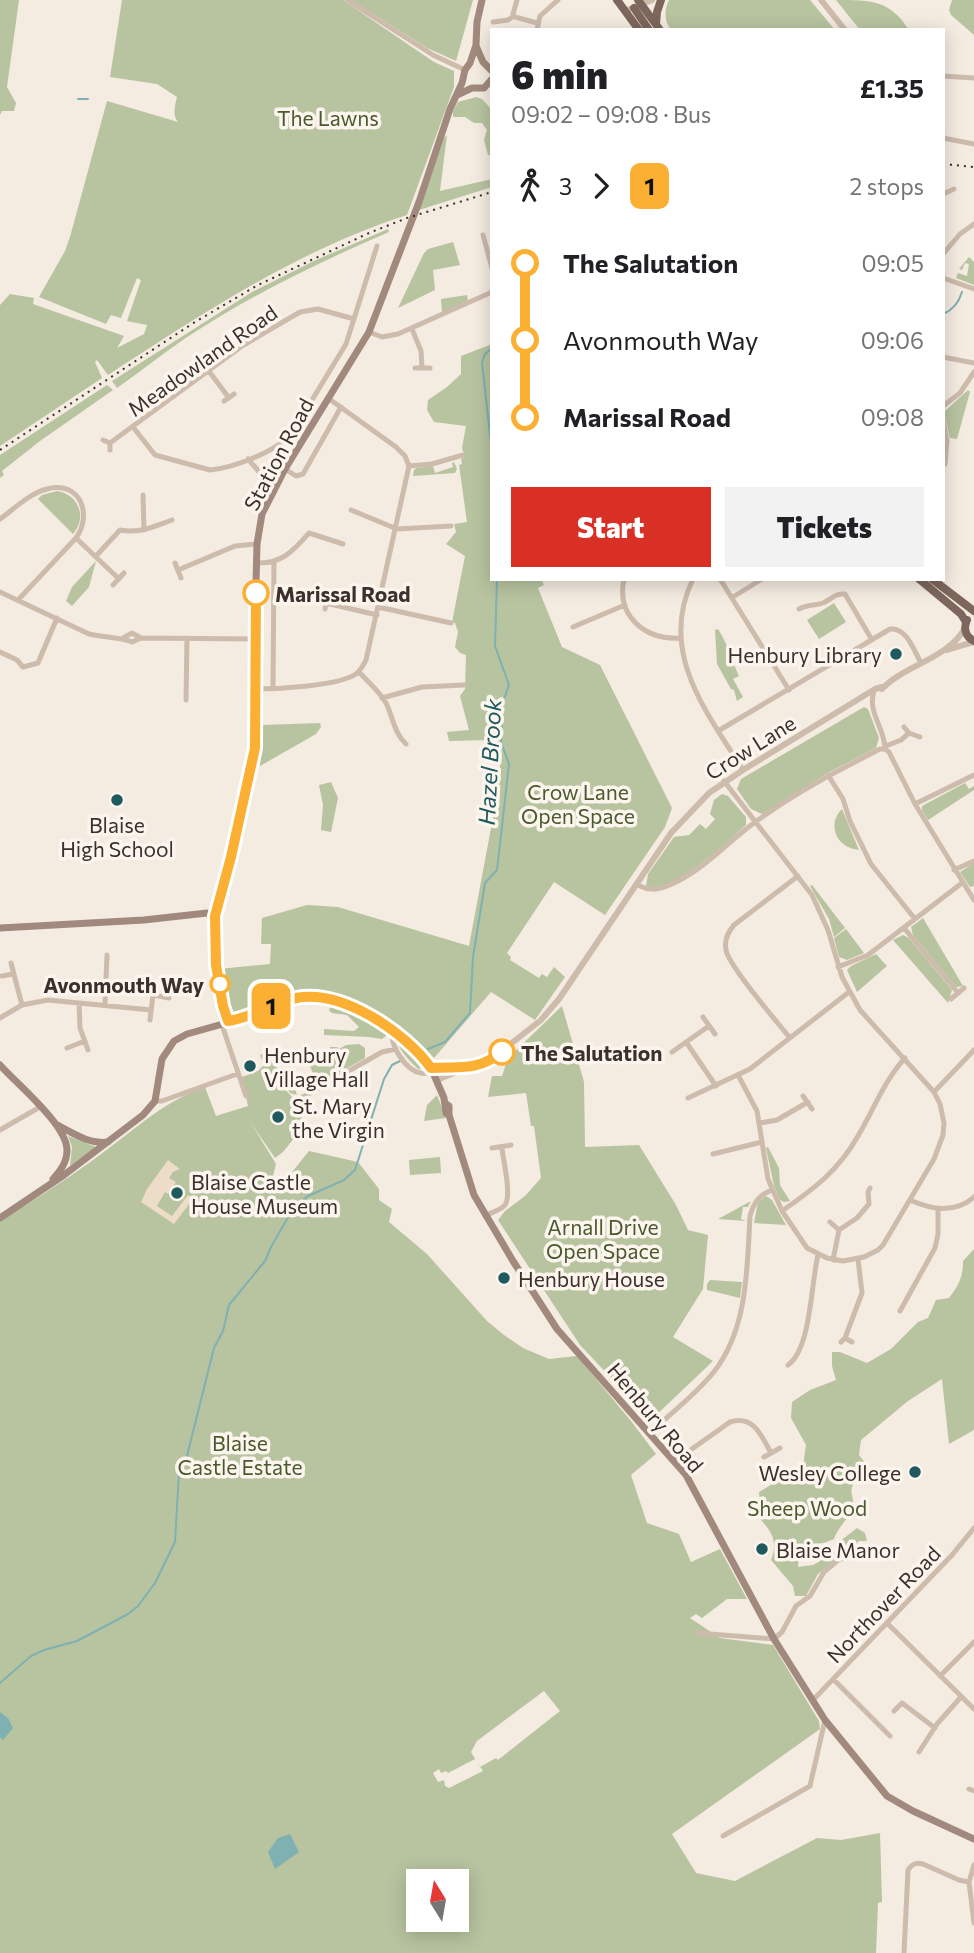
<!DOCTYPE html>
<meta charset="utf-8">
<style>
:root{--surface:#fff;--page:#f2f2f2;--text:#202124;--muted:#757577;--accent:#d93025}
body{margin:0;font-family:Commissioner,sans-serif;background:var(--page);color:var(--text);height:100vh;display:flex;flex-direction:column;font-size:26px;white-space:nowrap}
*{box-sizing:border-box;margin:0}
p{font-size:23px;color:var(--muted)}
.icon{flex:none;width:38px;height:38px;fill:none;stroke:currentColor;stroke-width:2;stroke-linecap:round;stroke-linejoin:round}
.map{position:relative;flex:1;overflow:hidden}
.sheet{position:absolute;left:490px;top:28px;width:455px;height:553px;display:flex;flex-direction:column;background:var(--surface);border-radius:0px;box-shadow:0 4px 18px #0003}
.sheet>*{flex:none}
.badge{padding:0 14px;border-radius:10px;font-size:24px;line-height:46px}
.needle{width:46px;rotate:349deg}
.controls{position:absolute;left:406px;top:1869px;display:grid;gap:14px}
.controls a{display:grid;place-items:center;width:63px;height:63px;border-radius:0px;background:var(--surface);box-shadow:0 4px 18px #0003;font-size:35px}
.map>.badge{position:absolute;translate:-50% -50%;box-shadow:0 0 0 4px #fff}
.legs{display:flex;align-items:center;gap:10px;height:77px;padding:0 21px;font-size:23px}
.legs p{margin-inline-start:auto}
.summary{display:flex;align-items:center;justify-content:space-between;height:119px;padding:0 21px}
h1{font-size:38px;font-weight:800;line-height:52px}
.action{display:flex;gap:14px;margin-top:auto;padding:14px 21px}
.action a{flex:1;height:80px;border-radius:0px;background:var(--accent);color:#fff;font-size:28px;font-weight:800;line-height:80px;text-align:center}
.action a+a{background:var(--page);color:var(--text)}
ul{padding:0 21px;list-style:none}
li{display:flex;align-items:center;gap:24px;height:77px;font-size:26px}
li i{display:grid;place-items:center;width:10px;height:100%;margin:0 9px;background:currentColor}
li i::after{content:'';width:18px;height:18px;margin:-9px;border:5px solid;border-radius:50%;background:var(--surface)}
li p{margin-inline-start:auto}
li:first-child i{background:linear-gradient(#0000 50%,currentColor 0)}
li:last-child i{background:linear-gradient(currentColor 50%,#0000 0)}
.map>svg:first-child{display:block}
.green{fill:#b8c4a0;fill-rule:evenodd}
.plaza{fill:#ecdcc8}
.water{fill:#7fb0b2}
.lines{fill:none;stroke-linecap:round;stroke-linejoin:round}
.stream{stroke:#7fb0b2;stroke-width:2}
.minor{stroke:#cdbbac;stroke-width:5}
.tertiary{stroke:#cdbbac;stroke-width:6}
.secondary{stroke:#a18a7d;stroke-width:7}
.primary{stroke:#7d675c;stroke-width:8}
.rail{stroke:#3b302b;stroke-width:2;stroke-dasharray:2 5;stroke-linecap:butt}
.line-1-casing{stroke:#fff;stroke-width:16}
.line-1{stroke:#fbb033;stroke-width:10}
.stop-1-dot{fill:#fff;stroke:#fbb033;stroke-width:3.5}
.poi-dot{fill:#1f5a5e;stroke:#fbf5ee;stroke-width:2.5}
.labels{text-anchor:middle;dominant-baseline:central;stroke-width:7;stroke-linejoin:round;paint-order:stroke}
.park-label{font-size:21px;fill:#4a5a2e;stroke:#fbf5ee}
.street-label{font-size:21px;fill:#3b302b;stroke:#fbf5ee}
.stop-label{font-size:21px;font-weight:bold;fill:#3b302b;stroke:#fbf5ee;text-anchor:start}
.poi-label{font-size:21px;fill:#3b302b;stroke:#fbf5ee;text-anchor:start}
.water-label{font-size:23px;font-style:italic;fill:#1f5a5e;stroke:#fbf5ee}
</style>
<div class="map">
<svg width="974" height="1953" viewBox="0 0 974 1953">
<rect width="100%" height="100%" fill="#f4ebe1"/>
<path class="green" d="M0,0H19L7,87L16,103L14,111H2L0,115Z
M122,0H343L434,62L454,71V87L407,215C298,250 203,313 108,375L97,360L95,362L102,378L0,446V305L10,294L34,298L33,304L124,336L117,348L144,334L147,325L127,321L141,280L137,278L121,318L111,315L106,324L39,297L65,251L70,237L107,101L178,122C172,115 175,105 177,97L157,84L110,77Z
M351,0H473L456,61L427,48Z
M669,0H810L835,30H671C664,21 664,10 669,0Z
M836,0C871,0 890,0 909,30H860Z
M952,0H974V35L951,15L949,10Z
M476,97L482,99L492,110V155H488L484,140L487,130L482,123H474L465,117H453V111L458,102Z
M447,135L440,191L492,179V187L419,210L444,138Z
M388,229L389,232C322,261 257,292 195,332C168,349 143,370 117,388L112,381L252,292L316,260Z
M453,242L460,265L433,270L435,290L398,308L424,253L428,249Z
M969,257L974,262V285L956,278L958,273L967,276L969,264L965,263L962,270L959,269Z
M467,295L468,301L442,312L441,299Z
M492,344V579H541L544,585L538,588L562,647L600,665L672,808L665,827L605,915L554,882L507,953L511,957L510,960L539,978L542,974L547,977L554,967L565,977L535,1020L491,992L434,1058C399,1027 349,989 299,994C276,996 255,1011 233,1018L225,999L219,969L270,964L271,944H261L262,918L307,905L338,907L469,946L497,796L500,764L489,740L449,741L447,732L469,730L460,696L465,689L466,655L460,653L455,647L458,632L455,623L452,622L465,556L446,544L456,532L454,524L467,522L459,465L462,464L461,459L465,456L462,448L466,426L434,422L427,410L428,400L447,387L461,374V356Z
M107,385L113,390L40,441L2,471L4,475L0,478V455Z
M968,390L970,392L957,439L950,438L944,412Z
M454,462L457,469L455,473L413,476L414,470L417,468L433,466L435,473L453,467L452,463Z
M57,491C78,494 88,517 73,534L38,499L42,495Z
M96,561L89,587L72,606L66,601L72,587Z
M834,603L846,622L819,639L807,620Z
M718,629C727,642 732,661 739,676L733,679L743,697L737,701L734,690L731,689L717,664L715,630Z
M864,707L868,709L879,738L876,748L826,774L762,814L751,809L737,789L741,779Z
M320,723L321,727L316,734L260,766L263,725Z
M331,782L338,798L331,832L321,830L323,805L319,785Z
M965,783L969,789L974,786V790L928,820L922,810V806Z
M722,794L728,796L746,817V825C728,841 670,897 646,886L648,874L674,837L689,835L700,824L706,829L715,819L710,814L714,800Z
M842,809L859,850C837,848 826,825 842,809Z
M974,863V886L970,887L960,872Z
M812,885L845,928L834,937L829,919L810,886Z
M923,918L963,986L956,987L913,935L911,927Z
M846,929L864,953L847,960L839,957L834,938Z
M903,935L909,938L952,990L948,1003L893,940Z
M876,954L887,966L857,992L847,970L851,966Z
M332,1004C352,1010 370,1019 387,1032V1035L382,1039L369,1037L324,1035V1029L354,1031L359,1027L347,1015L332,1013L329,1010Z
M562,1006L584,1082L585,1147L639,1145L676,1205L688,1230L708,1235L703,1289L673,1337L713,1361L651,1420L580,1345L498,1220L505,1211L525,1196L541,1178L534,1126H531L526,1093L488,1097L492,1076H502L508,1058Z
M396,1036L415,1053L413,1056L417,1055L424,1068L418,1069C409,1060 397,1049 396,1036Z
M359,1044L365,1048V1058L318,1085L312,1083L314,1076L308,1061L313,1059V1055L330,1054V1047H337L339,1049L346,1045Z
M267,1052C272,1070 292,1075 297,1095L290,1093L278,1076L268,1074L269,1077C283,1083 290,1097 302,1107L301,1124L290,1133L295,1137L283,1152L275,1158L251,1123L276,1164L273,1176L280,1187L309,1151L358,1162L379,1189V1200L392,1209L389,1222L427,1254L487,1321L504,1335L523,1348L549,1359L577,1356L631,1421L656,1454L631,1475L647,1523L679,1534L691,1562L720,1549L747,1599H727L702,1618L696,1614L690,1618L720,1638L773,1645L819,1721L820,1729L672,1834L696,1873L735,1881L817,1838L841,1840L880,1833L882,1902L878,1903L876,1953H0V1221C37,1198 74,1175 109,1148C140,1125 167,1100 205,1087L216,1116L248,1106L242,1077L258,1071L264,1065L260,1055ZM544,1691L560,1711L498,1760L496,1758L480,1767L471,1752L477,1741ZM475,1759L483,1771L449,1788L445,1786L444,1780L438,1782L433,1773L439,1769L441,1773L446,1771L448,1773ZM418,1881H457V1920H418Z
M437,1095L446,1118L424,1121L427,1105Z
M68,1136L96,1147L70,1166L72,1147Z
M768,1147L779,1168L780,1185L790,1201L784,1202L780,1200L774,1186L766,1148Z
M440,1157L441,1173L410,1175L409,1160Z
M766,1196L772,1200L786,1225L754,1223L758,1202Z
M751,1201L748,1207H743L741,1219L746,1221L718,1219Z
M974,1249V1430L949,1444L942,1379L908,1401L861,1440L859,1455L873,1473L854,1482C849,1493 853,1493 853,1503C852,1517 838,1526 834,1539L824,1543L813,1544L805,1553L799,1556L798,1567L813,1565L834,1553L839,1542L857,1528L865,1533L867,1541H859L852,1548L845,1547L835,1562L818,1574L806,1596H795L793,1586L771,1560C780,1538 768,1528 754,1512L760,1503L759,1492L803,1466L806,1445L791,1418L792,1402L810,1390L836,1380L832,1366V1352H840L867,1363L891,1349L918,1322L928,1318L936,1300L949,1298C959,1285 963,1277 963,1261Z
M710,1280L742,1282L740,1298L707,1290V1284Z"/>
<path class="plaza" d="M168,1160L180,1169L173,1172L169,1178L176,1182L168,1194L165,1192L157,1206L172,1216L188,1195L193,1199L174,1224L141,1202L147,1189Z"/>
<path class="water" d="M0,1712L8,1718L13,1728L3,1740L0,1737Z
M290,1834L299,1852L275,1869L268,1852L278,1838Z"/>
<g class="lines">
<path class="stream" d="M78,99H88
M943,314C953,310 959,302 962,292
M492,348L485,354L482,362L492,453
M428,1049L445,1042L470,1013L473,957L485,883L497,870L509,764L501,742L503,702L509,685L495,646L497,579
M413,1055H414
M0,1683L31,1656L44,1650L77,1641L128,1614L138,1606L155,1583L175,1542L179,1472L187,1456L214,1348L223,1331L229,1305L265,1261L271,1247L294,1207L308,1196L344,1180L355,1170L384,1079L392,1065L400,1061"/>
<path class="minor" d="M347,0L433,55L465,70
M517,0L513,14L515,17L537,23
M493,22L508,20L514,16
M537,30L540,16L558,0
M943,76L974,78
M943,138L974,144
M943,194L954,189
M483,235L492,268
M943,254L960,234L974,224
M943,278L974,289
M412,329L421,351L422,368
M369,332L382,337L398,334L492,292
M943,357L974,363
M415,368H430
M208,370L229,398
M224,401L234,394
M943,406L960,393L974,372
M943,419L947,440L945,464
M133,427L155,455L210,470C233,468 278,451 292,433L346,344L377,246
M103,440L110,443V450
M110,443L242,346L300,312L318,309L354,319
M248,459L268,482L275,487
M409,466L432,464L463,455
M285,469L296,476L303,474L341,407
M143,495L144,530
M351,510L397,529L451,526
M0,519C14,509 30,493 47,489C80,480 93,514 76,538L18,600
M76,538L119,579
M96,556L120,530C139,534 155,526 172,520
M175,563L181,578
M257,563C282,564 293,551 309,533L343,544
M178,570L235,546L257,544
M624,579C616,616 645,640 680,638
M693,579C658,651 705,710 743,770
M720,579L789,690
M113,585L124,573
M0,592L89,634C104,638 118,636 132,642L141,638
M733,597L762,579
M326,603L377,615
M378,607L451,623
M325,609L327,597
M799,609C808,604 815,606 823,603C832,599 835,593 845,594L872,640
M573,627L625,605
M123,638L132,633L141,638L254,639
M0,652L17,660L23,667L38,663L57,618
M359,672C368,682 379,691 386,703C393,717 394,733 406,744
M255,689C278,689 338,686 356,674C361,670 363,666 366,660L409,466L405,456L396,447L328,398
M273,689L274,561
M874,691C867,713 885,728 885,749L889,752L915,804L974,900
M382,698L422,687L464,685
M186,700L187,638
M904,727L909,733L920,737
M718,731L890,629C907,627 914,651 921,663
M886,746L901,740L909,733
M828,775L843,799L850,821L871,864L915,919
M724,781L812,895L828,930L842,977L860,1010L934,1092L940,1104L944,1123L943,1135L934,1159L883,1245L878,1250L864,1257L843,1261L827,1258L807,1248L782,1211L768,1179L757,1111L738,1075
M915,804L974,775
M954,870L974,861
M636,884C647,890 655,891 667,886C702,872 725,844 754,823C794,793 837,771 880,749H885
M904,928L958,993
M11,963L22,1005
M838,967L868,955L962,883
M2,976L13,974
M951,999L964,988
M79,1003L80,1028L88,1050
M105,1004L107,955
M703,1017L715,1034
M0,1018L22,1005L48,1000L151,1010
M150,1020L153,995L169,998
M222,1025L246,1096
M393,1031C389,1045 406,1071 421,1073C425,1074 429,1073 433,1072
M790,1038C778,1023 728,965 726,950C724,940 728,932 734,925L798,876
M686,1042L716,1086
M67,1048L85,1041
M672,1052L709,1026
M934,1092L974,1050
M803,1096L812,1109
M303,1097L382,1052L396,1049
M688,1098L750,1069L849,992
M155,1101H162L237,1074
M760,1123L777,1120L808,1102
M0,1130L40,1107
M492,1148L511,1145
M713,1154L762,1142
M910,1200C932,1210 955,1214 974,1197
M782,1211C815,1188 838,1171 858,1136C874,1109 884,1081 905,1058
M485,1216C490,1213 501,1210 505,1205C512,1195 503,1160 502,1148
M830,1222L839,1230L857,1218L869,1204L868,1192L870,1188
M833,1260L839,1230
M900,1311L935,1248L938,1234V1209
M845,1338L862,1293L858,1259
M841,1342L845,1338L852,1342
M788,1365C811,1349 811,1283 818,1255
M650,1433C671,1413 695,1395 713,1373C748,1329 747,1269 750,1216C754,1202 759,1195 772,1190
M764,1457L780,1448
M675,1461L730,1422C754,1415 761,1435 771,1453
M887,1623L974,1709
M697,1633L775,1639
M774,1639L782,1632L796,1606L810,1596L824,1572L837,1561L856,1551
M940,1676L974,1642
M833,1679L890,1736
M813,1700L952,1555L974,1528
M894,1711L902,1703L935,1728
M919,1752L937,1724L961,1697
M969,1789L974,1791
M723,1836L810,1786L825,1720
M974,1865L969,1882L974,1923
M904,1953L908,1870C912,1864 916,1862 923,1864L959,1880L969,1882"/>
<path class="tertiary" d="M821,0L845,30
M625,11L652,0
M946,650L974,642
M882,689C904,665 948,659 965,628
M431,1068L453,1066L458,1069L489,1061L541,1020L559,999L671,833L709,793L743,770L875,689L882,687
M437,1080L454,1073L458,1069"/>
<path class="secondary" d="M476,46L483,62L492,71
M457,95L472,88H484L492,79
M216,911L213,952L228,1021
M215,916L223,899L222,895L255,748L256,583L257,544L262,514L285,469L369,332L419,202L450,109L462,83L465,70L470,63L476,45L477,22L482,0
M0,928L144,920L207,913L215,916
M0,1065C17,1084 67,1125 67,1150C67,1162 61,1170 53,1179
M446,1104L449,1106V1115L474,1195L513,1261L557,1329L686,1475L774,1639L825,1720L887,1796L913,1811L974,1839
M57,1125C73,1133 90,1145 108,1142
M0,1218L64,1175L143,1115L155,1101L162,1059L174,1041L187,1034L248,1017L272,1006L296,998L316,997L345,1004L379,1021L406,1040L431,1068L444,1098L446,1113L449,1115"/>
<path class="primary" d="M617,0L639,30
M638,0L660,30
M634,8L649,30
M656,24L657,12L661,0
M919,579L961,614L966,622
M932,579L974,611
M967,620C963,629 966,637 974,641"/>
<path class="rail" d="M943,164L974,167
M0,450L195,322L258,285L369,233L407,218L492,192"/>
</g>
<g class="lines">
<defs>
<path id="line-1" d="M256,593L255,748L231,857L215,916L216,965L223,1006L228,1021C252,1018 272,1003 296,998C342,989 405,1032 431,1068C460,1066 476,1072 502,1052"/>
</defs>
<use href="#line-1" class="line-1-casing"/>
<use href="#line-1" class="line-1"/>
</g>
<g class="stop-1-dot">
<circle cx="256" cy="593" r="12"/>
<circle cx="220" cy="984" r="9"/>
<circle cx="502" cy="1052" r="12"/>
</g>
<g class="poi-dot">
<circle cx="896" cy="654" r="7"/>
<circle cx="117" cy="800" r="7"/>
<circle cx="250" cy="1066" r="7"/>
<circle cx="278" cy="1117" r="7"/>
<circle cx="177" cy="1193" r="7"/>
<circle cx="504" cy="1278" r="7"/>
<circle cx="915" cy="1472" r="7"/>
<circle cx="762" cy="1549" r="7"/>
</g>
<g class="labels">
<g class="park-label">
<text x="328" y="117">The Lawns</text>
<text x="578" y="791">Crow Lane<tspan x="578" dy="24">Open Space</tspan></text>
<text x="603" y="1226">Arnall Drive<tspan x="603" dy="24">Open Space</tspan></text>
<text x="240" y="1442">Blaise<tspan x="240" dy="24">Castle Estate</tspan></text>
<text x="807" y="1507">Sheep Wood</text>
</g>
<g class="street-label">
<text transform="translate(202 360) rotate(-35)">Meadowland Road</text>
<text transform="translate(278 454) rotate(-62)">Station Road</text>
<text transform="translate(750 747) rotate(-32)">Crow Lane</text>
<text transform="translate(656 1417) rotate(50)">Henbury Road</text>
<text transform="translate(883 1604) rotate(-46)">Northover Road</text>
</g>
<g class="stop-label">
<text x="275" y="593">Marissal Road</text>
<text x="204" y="984" text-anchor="end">Avonmouth Way</text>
<text x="521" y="1052">The Salutation</text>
</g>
<g class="poi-label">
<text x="882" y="654" text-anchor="end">Henbury Library</text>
<text x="117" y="824" text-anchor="middle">Blaise<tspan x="117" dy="24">High School</tspan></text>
<text x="264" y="1054">Henbury<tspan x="264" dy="24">Village Hall</tspan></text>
<text x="292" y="1105">St. Mary<tspan x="292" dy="24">the Virgin</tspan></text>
<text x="191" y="1181">Blaise Castle<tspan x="191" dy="24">House Museum</tspan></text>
<text x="518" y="1278">Henbury House</text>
<text x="901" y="1472" text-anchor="end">Wesley College</text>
<text x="776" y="1549">Blaise Manor</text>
</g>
<g class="water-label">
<text transform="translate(489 762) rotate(-87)">Hazel Brook</text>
</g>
</g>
</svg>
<div class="controls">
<a><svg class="needle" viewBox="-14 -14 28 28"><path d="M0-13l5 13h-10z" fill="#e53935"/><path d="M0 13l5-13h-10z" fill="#757577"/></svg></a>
</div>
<b class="badge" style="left:271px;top:1006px;background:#fbb033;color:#111">1</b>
<section class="sheet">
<div class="summary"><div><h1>6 min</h1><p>09:02 – 09:08 · Bus</p></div><b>£1.35</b></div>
<div class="legs"><svg class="icon" aria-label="walk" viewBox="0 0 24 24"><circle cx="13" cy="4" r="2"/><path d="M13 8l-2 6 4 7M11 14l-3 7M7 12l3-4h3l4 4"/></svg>3<svg class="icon" aria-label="forward" viewBox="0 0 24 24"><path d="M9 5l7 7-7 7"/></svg><b class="badge" style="background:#fbb033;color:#111">1</b><p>2 stops</p></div>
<ul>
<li><i style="color:#fbb033"></i><b>The Salutation</b><p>09:05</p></li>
<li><i style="color:#fbb033"></i><span>Avonmouth Way</span><p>09:06</p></li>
<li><i style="color:#fbb033"></i><b>Marissal Road</b><p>09:08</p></li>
</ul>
<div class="action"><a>Start</a><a>Tickets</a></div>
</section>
</div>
